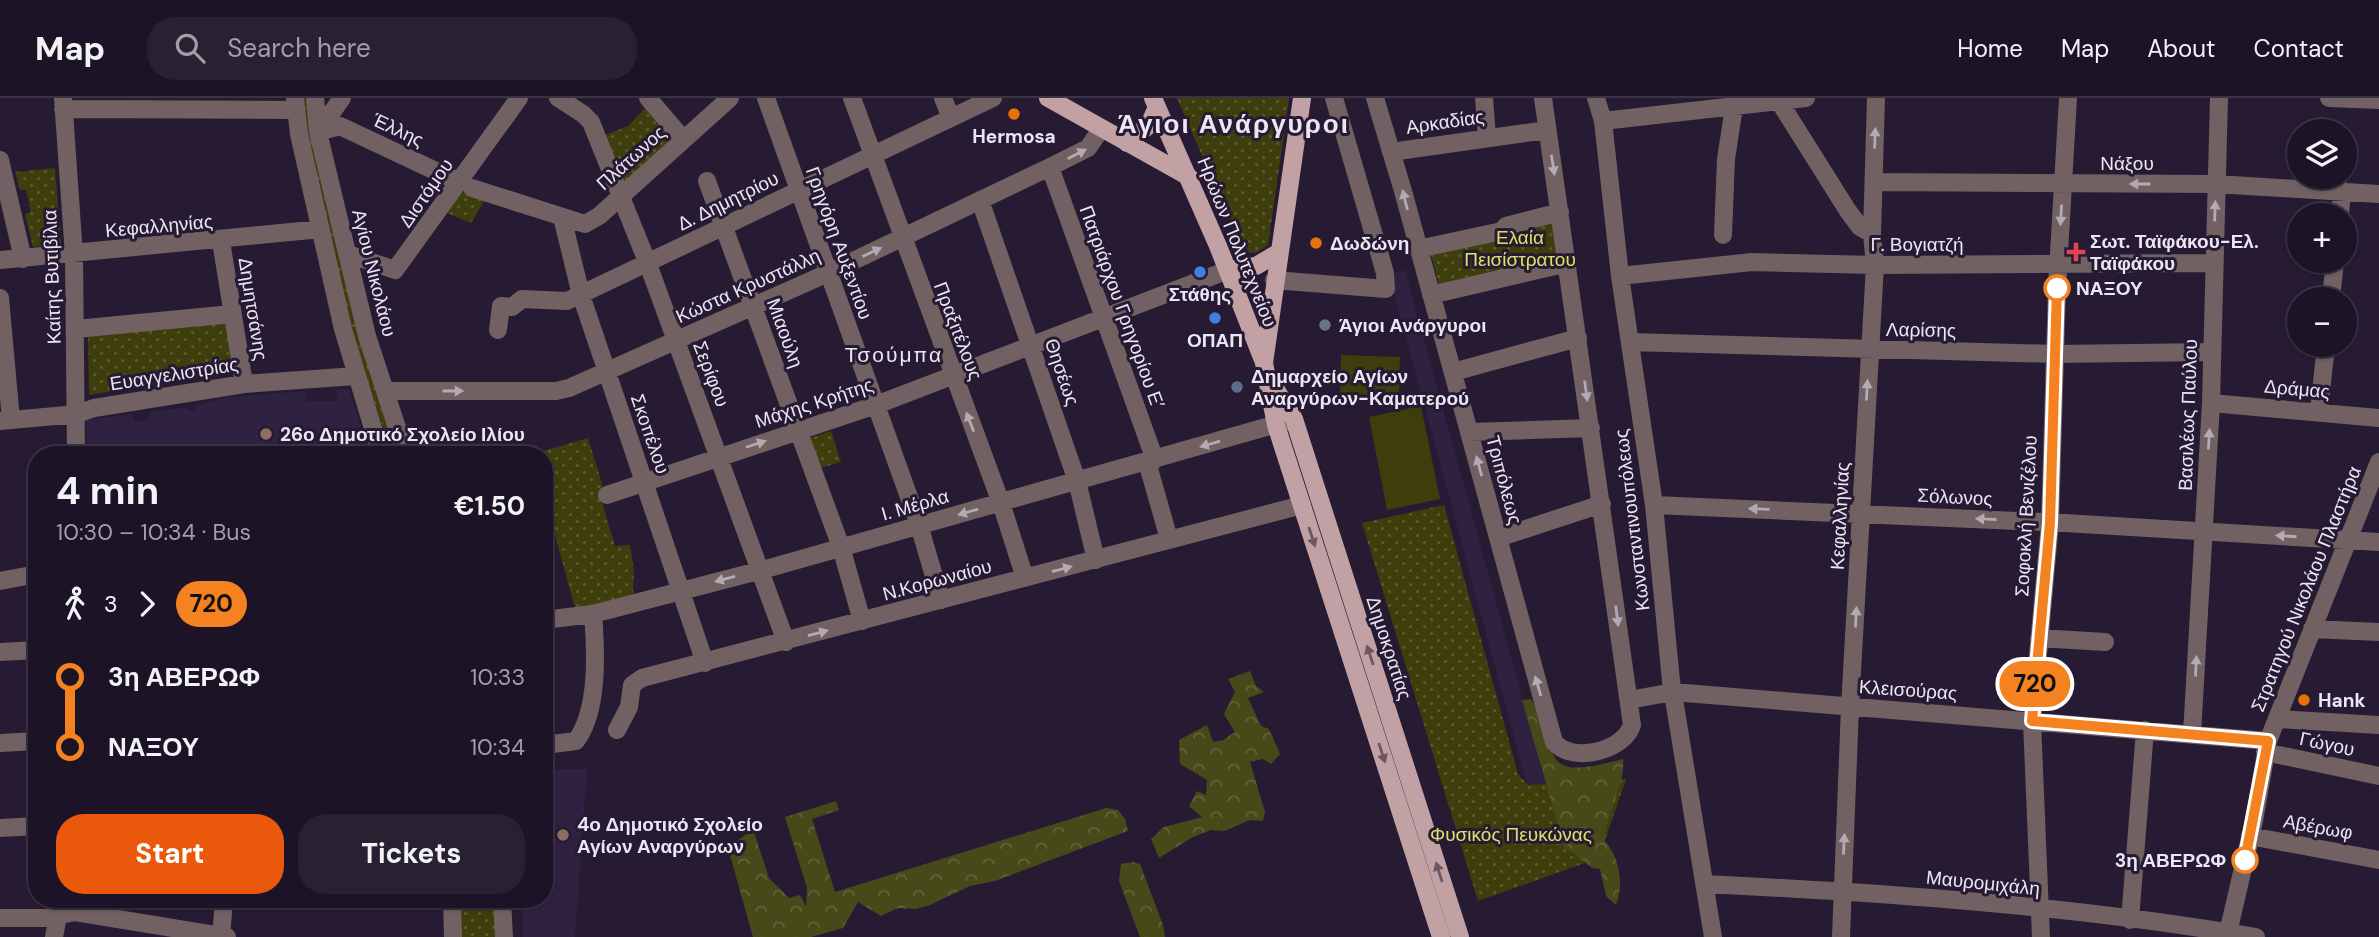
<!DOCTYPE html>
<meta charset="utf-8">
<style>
:root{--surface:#1c1426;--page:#292132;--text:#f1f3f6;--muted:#a09ea7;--line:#3a3343;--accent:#ea580c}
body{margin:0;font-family:"DM Sans",sans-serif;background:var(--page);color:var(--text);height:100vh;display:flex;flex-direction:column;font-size:26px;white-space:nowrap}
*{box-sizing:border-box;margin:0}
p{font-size:23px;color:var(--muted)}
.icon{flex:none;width:38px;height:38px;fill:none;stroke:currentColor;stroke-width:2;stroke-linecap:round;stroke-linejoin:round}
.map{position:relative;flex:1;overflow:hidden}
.side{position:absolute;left:28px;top:348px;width:525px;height:462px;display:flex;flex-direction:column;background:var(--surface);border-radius:28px;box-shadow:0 2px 5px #0004,0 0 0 2px var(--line)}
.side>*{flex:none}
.badge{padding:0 14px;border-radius:23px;font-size:24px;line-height:46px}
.tools{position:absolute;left:2287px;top:21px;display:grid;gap:14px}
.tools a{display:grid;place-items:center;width:70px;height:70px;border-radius:50%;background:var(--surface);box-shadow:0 2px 5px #0004,0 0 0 2px var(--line);font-size:35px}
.map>.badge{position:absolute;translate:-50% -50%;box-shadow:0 0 0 4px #fff}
.legs{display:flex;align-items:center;gap:10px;height:77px;padding:0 28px;font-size:23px}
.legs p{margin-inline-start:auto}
.summary{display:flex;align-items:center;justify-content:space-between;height:119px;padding:0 28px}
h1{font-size:38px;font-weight:700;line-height:52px}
.button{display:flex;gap:14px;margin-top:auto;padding:14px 28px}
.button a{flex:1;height:80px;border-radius:28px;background:var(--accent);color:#fff;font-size:28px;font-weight:700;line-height:80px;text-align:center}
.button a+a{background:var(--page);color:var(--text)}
ul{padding:0 28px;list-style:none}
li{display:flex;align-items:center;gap:24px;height:70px;font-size:26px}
li i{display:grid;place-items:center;width:10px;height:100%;margin:0 9px;background:currentColor}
li i::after{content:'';width:18px;height:18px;margin:-9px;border:5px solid;border-radius:50%;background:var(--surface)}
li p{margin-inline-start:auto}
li:first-child i{background:linear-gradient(#0000 50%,currentColor 0)}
li:last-child i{background:linear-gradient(currentColor 50%,#0000 0)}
header{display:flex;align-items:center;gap:42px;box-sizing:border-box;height:98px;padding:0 35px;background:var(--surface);border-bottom:2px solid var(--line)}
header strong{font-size:33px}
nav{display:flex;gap:38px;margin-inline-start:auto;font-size:24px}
.search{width:490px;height:63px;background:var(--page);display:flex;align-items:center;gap:18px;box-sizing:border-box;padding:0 24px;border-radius:28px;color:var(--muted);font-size:26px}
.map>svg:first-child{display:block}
.built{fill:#2f2240}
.grass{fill:url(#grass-dots)}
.forest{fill:url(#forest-crowns)}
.garden{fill:#3e3e0c}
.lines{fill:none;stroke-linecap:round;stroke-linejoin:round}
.minor{stroke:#716162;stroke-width:18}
.major{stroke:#c2a1a4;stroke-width:18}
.oneway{fill:#b4aab3}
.oneway2{fill:#6c5766}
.line-1-casing{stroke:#fff;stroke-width:16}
.line-1{stroke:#f58220;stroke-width:10}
.food-dot{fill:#e8710a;stroke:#261b33;stroke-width:2.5}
.health-dot{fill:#e0444e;stroke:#261b33;stroke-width:2.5}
.shop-dot{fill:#3f7fe0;stroke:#261b33;stroke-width:2.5}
.stop-1-dot{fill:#fff;stroke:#f58220;stroke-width:3.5}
.worship-dot{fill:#6b7280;stroke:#261b33;stroke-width:2.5}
.service-dot{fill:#5c6f8a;stroke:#261b33;stroke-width:2.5}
.education-dot{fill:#8d6e63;stroke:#261b33;stroke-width:2.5}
.labels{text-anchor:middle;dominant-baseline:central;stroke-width:6;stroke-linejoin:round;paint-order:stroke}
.street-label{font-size:19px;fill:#ebe5f5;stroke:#261b33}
.poi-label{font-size:19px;font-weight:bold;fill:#ebe5f5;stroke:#261b33;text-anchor:start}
.park-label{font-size:19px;fill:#dde066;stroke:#261b33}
.stop-label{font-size:19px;font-weight:bold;fill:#ebe5f5;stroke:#261b33;text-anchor:start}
.neighbourhood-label{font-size:21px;letter-spacing:2px;fill:#ebe5f5;stroke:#261b33}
.district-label{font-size:26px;font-weight:bold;letter-spacing:2px;fill:#ebe5f5;stroke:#261b33}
</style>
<header>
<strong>Map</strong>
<div class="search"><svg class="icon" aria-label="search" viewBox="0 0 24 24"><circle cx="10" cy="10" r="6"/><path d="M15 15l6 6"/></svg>Search here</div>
<nav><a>Home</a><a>Map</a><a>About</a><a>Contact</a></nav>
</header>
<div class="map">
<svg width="2379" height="839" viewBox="0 0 2379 839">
<defs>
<pattern id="grass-dots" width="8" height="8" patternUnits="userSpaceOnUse" patternTransform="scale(1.75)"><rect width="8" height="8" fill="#3e3e0c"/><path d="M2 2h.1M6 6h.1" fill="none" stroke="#5a5a30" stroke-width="1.8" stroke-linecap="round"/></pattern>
<pattern id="forest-crowns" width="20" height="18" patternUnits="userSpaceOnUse" patternTransform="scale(1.75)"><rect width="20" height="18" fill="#484918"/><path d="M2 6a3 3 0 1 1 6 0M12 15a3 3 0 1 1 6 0" fill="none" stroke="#63633a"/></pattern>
</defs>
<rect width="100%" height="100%" fill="#261b33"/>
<path class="built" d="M1405,172L1559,734L1541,739L1389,176Z
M349,291L370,357H86L87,322L131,316L135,324L147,323L152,313L185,310L194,314L197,307L229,299L305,293L306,303H338L337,292Z
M587,671L575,839H523L522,802H544V672Z"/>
<path class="grass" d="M299,0H308L402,357H392L349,228Z
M1177,0H1289L1268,147L1256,155L1246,154L1240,145Z
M645,10L672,41L622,85L603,38L628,28Z
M55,70L61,146L33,149L25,116L31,114L26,92H20L15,74Z
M461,94L484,103L471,125L447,115Z
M1552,122L1559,160L1440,190L1430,153Z
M226,223L234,274L89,297L88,238Z
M831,333L841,364L820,370L810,340Z
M588,340L607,402L602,404L615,448L630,447L634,474L633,497L604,507L575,510L544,397V357L533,356Z
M1444,407L1518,676L1528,687L1626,681L1599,760L1478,803L1362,425Z
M459,802H498L499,839H461Z"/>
<path class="forest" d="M1250,573L1256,588L1264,594L1248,600L1261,628L1269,631L1280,656L1271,666L1263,661L1250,664L1265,714L1263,723L1250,722L1224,733L1211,732L1191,740L1159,760L1151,741L1164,729L1202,719L1189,708L1197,693L1206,697L1207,682L1180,666L1179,642L1207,627L1213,644L1223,642L1235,634L1224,616L1235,594L1228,581Z
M1531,601C1565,656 1532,685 1623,661C1625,689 1606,714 1605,743C1620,761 1624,785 1616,807L1606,798L1600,771L1592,770L1564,748L1522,602Z
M836,703L839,712L812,721L835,794L1106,710L1118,712L1125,721L1128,733L995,783L970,788L930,807L916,811L898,810L881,818L858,804L843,830L811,839H753L728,750L753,731L769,780L789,800L800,797L806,808L807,790L785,719Z
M1133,764L1140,766L1163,827L1165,839H1140L1119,783L1121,766Z"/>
<path class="garden" d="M1341,257L1400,259L1399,298L1340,296Z
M1421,308L1440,401L1387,412L1369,319Z"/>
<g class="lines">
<path class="minor" d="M63,0L74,157L76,357
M295,0L299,36L343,231L381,357
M315,0L318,34L367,238L406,357
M558,0L583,16L591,24L648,166L786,544
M648,0L683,41
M766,0L919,427L941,502
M852,0L1001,405L1025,480
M943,0L951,20
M1375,0L1403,93L1554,644C1572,666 1624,653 1632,627L1543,0
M1484,0L1487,39
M1596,0L1603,23L1620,178L1654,407L1671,583L1713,839
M1777,0L1848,113L1860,129L1872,136
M2329,0L2379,2
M63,11L296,12
M1603,23L1806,0
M318,34L340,28L459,84
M318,34L342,0
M1391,54L1547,32
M0,62L23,161
M1050,69L1155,362
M707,83L841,449L862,523
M1874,84L2216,86L2379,96
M472,90L585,126L599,118L730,0
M980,102L1077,383L1096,462
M2340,117L2342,92
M562,119L581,197L705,565
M1723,137L1726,61L1734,9
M221,143L244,286
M1418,151L1502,133L1506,128L1560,114
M348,156L395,172L519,0
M0,162L321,131
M1620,178L1752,164L1875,167L2213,165
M1274,182L1386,191L1385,175L1334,0
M1431,197L1568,165
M0,200L11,322
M2331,201L2335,163
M76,231L232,216
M498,232L501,208L512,209L522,201L567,203L993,0
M1631,244L2055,256L2211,254
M1453,274L1578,240
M385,293H556L569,290L828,175L1050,69L1088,50L1101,31
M2211,305L2379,320
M2319,313L2326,247
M0,323L77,316L94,310L244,286L356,278
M1469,334L1591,330
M1147,364L1169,441
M607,397L876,307L1228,172
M1654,407L2065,425L2379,444
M1498,440L1602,406
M0,483L37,476
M544,522L593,516L762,472L1291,322
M2312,531L2379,534
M2039,540L2105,544
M0,554L37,552
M1629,602L1673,594L2268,643
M2278,621L2379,627
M617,632L629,609L632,587L642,580L1302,407
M2192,636L2211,305L2219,0
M0,645L37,643
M544,647L576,643C599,612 596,553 593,516
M2265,654L2379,678
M0,730L37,728
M2250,738L2379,762
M1705,786C1889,795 2075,808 2256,839
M452,802L453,839
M502,802L504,839
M0,820H45L75,814L227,839
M2130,822L2145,632
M54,839L61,802
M221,839L224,802
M1841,839L1850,609L1875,167L1872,136L1876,0
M2041,839L2032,623L2050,425L2057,190L2068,0
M2227,839L2254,723L2268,643L2379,364"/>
<path class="major" d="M1048,0L1189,79
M1153,0L1218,148L1263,262
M1302,0L1264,265L1276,327L1441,839
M1127,45L1149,27L1157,9
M1228,172L1256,168L1278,155
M1273,287L1294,321L1460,839"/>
</g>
<defs><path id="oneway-solid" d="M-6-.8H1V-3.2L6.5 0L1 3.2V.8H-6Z" transform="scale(1.75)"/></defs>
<g class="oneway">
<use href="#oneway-solid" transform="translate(1875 40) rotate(-88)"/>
<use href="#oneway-solid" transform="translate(1077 56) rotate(-27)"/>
<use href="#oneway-solid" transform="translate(1553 67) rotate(81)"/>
<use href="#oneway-solid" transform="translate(2140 86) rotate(-180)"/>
<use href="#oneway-solid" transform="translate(1405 102) rotate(-104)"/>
<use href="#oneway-solid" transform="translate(2215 113) rotate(-88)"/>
<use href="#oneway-solid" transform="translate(2061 117) rotate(93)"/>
<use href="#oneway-solid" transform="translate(872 154) rotate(-25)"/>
<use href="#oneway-solid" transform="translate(1867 292) rotate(-87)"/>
<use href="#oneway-solid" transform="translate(453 293)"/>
<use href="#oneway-solid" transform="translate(1586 293) rotate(82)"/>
<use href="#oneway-solid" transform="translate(970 324) rotate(-111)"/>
<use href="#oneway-solid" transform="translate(2209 341) rotate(-87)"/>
<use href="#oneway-solid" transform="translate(756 346) rotate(-18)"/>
<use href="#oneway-solid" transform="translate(1210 346) rotate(164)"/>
<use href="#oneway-solid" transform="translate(1479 368) rotate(-105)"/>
<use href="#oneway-solid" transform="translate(1759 411) rotate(-178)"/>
<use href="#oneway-solid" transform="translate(968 414) rotate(164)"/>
<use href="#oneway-solid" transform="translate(1986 421) rotate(-177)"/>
<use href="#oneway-solid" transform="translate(2286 438) rotate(-176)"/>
<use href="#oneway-solid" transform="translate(1062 471) rotate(-15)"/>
<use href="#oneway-solid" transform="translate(725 481) rotate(165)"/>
<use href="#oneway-solid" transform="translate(1617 518) rotate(83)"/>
<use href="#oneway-solid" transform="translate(1856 519) rotate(-87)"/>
<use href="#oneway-solid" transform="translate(818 535) rotate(-15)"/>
<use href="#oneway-solid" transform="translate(2196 568) rotate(-87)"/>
<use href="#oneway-solid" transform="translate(1538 588) rotate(-106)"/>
<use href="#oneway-solid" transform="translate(1844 746) rotate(-87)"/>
</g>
<g class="oneway2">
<use href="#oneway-solid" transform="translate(1312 439) rotate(72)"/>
<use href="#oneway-solid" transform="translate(1370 557) rotate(-108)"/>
<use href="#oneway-solid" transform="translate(1382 655) rotate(72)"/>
<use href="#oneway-solid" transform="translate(1439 774) rotate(-108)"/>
</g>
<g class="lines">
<defs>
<path id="line-1" d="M2057,190L2050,425L2032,623L2268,643L2245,762"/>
</defs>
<use href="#line-1" class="line-1-casing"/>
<use href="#line-1" class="line-1"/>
</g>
<g class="food-dot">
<circle cx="1014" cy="16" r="7"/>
<circle cx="1316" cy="145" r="7"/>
<circle cx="2304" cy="602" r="7"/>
</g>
<path class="health-dot" d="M2072.5 143.5h7v7h7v7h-7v7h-7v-7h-7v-7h7z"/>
<g class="shop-dot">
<circle cx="1200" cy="174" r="7"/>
<circle cx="1215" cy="220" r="7"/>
</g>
<g class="stop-1-dot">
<circle cx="2057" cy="190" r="12"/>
<circle cx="2245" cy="762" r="12"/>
</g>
<circle class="worship-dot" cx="1325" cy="227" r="7"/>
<circle class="service-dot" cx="1237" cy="289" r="7"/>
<g class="education-dot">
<circle cx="266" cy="336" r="7"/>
<circle cx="563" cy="737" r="7"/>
</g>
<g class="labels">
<g class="street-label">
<text transform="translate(1445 24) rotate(-8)">Αρκαδίας</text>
<text transform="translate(398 32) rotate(25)">Έλλης</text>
<text transform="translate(631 60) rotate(-42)">Πλάτωνος</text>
<text x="2127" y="65">Νάξου</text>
<text transform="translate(426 95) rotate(-55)">Διστόμου</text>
<text transform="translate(728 103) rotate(-26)">Δ. Δημητρίου</text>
<text transform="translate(159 128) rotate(-5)">Κεφαλληνίας</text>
<text transform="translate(1237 144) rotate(68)">Ηρώων Πολυτεχνείου</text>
<text transform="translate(839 145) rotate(70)">Γρηγόρη Αυξεντίου</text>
<text x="1917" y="146">Γ. Βογιατζή</text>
<text transform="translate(374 175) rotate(76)">Αγίου Νικολάου</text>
<text transform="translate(52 179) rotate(-92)">Καίτης Βυτιβίλια</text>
<text transform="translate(748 188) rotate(-24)">Κώστα Κρυστάλλη</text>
<text transform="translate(1122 209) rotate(70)">Πατριάρχου Γρηγορίου Ε’</text>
<text transform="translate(253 211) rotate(81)">Δημητσάνης</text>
<text transform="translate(1921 232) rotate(1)">Λαρίσης</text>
<text transform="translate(958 233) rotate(69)">Πραξιτέλους</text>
<text transform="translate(785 235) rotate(70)">Μιαούλη</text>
<text transform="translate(1062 274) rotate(71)">Θησέως</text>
<text transform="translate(174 276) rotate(-9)">Ευαγγελιστρίας</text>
<text transform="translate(711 276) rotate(69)">Σερίφου</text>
<text transform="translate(2297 291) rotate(5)">Δράμας</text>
<text transform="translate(814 305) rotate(-18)">Μάχης Κρήτης</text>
<text transform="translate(2188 317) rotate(-88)">Βασιλέως Παύλου</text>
<text transform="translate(650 336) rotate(71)">Σκοπέλου</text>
<text transform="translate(1504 382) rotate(75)">Τριπόλεως</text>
<text transform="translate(1955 399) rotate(3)">Σόλωνος</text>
<text transform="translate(915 407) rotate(-16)">Ι. Μέρλα</text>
<text transform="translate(1840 418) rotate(-87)">Κεφαλληνίας</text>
<text transform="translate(2026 418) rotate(-87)">Σοφοκλή Βενιζέλου</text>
<text transform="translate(1632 422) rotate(-97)">Κωνσταντινουπόλεως</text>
<text transform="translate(937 482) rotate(-15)">Ν.Κορωναίου</text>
<text transform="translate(2306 491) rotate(-68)">Στρατηγού Νικολάου Πλαστήρα</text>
<text transform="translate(1389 550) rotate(72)">Δημοκρατίας</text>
<text transform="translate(1908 592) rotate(4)">Κλεισούρας</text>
<text transform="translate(2327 646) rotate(12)">Γώγου</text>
<text transform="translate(2318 729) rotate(10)">Αβέρωφ</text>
<text transform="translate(1983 785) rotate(6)">Μαυρομιχάλη</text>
</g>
<g class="poi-label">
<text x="1014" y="38" text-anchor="middle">Hermosa</text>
<text x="2090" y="143">Σωτ. Ταϊφάκου-Ελ.<tspan x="2090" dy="22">Ταϊφάκου</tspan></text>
<text x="1330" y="145">Δωδώνη</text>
<text x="1200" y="196" text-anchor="middle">Στάθης</text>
<text x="1339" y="227">Άγιοι Ανάργυροι</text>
<text x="1215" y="242" text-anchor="middle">ΟΠΑΠ</text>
<text x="1251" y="278">Δημαρχείο Αγίων<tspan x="1251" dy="22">Αναργύρων-Καματερού</tspan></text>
<text x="280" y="336">26ο Δημοτικό Σχολείο Ιλίου</text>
<text x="2318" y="602">Hank</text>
<text x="577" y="726">4ο Δημοτικό Σχολείο<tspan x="577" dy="22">Αγίων Αναργύρων</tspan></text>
</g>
<g class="park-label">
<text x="1520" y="139">Ελαία<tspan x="1520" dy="22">Πεισίστρατου</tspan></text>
<text x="1511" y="736">Φυσικός Πευκώνας</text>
</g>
<g class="stop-label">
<text x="2076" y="190">ΝΑΞΟΥ</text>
<text x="2226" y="762" text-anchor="end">3η ΑΒΕΡΩΦ</text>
</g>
<g class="neighbourhood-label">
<text x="894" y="257">Τσούμπα</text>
</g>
<g class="district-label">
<text x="1234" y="26">Άγιοι Ανάργυροι</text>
</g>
</g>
</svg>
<div class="tools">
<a><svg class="icon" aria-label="layers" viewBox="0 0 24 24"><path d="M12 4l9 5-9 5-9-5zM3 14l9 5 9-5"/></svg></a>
<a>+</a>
<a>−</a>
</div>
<b class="badge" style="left:2035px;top:586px;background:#f58220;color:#111">720</b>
<section class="side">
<div class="summary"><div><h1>4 min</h1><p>10:30 – 10:34 · Bus</p></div><b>€1.50</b></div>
<div class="legs"><svg class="icon" aria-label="walk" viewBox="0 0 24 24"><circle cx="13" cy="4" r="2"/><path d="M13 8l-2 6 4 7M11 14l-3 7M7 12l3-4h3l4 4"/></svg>3<svg class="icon" aria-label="forward" viewBox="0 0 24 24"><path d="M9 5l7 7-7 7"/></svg><b class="badge" style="background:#f58220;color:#111">720</b></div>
<ul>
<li><i style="color:#f58220"></i><b>3η ΑΒΕΡΩΦ</b><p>10:33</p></li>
<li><i style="color:#f58220"></i><b>ΝΑΞΟΥ</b><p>10:34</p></li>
</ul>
<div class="button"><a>Start</a><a>Tickets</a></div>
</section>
</div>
